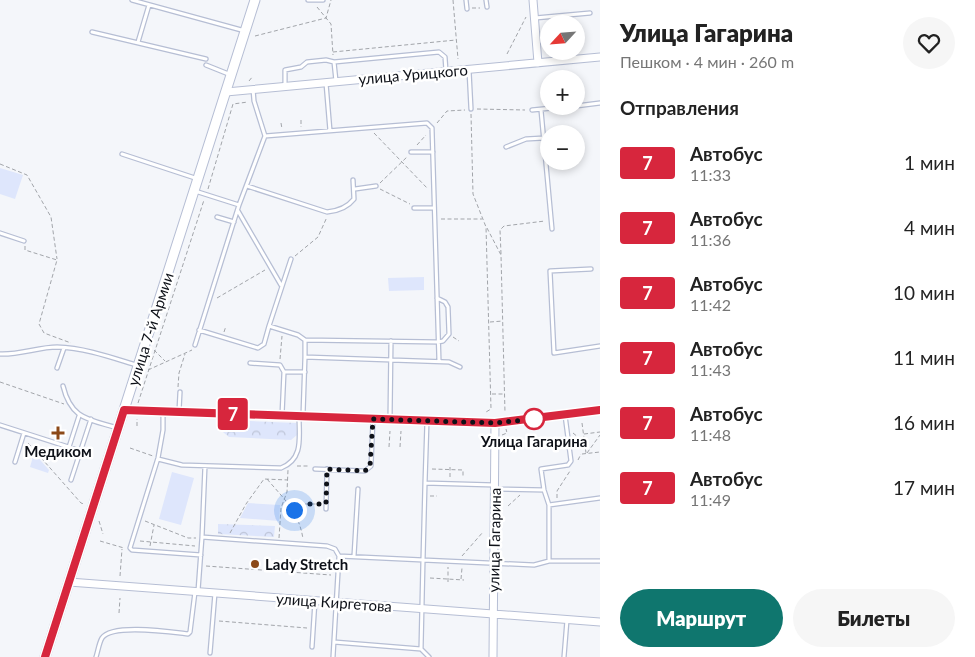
<!DOCTYPE html>
<html lang="ru">
<meta charset="utf-8">
<style>
:root{--surface:#fff;--page:#f6f6f6;--text:#222;--muted:#767676;--accent:#0f766e}
body{margin:0;font-family:Lato,sans-serif;background:var(--page);color:var(--text);height:100vh;display:flex;flex-direction:column;font-size:19px;white-space:nowrap}
*{box-sizing:border-box;margin:0}
p{font-size:16px;color:var(--muted)}
.icon{flex:none;width:28px;height:28px;fill:none;stroke:currentColor;stroke-width:2;stroke-linecap:round;stroke-linejoin:round}
.map{position:relative;flex:1;overflow:hidden}
.drawer{display:flex;flex-direction:column;background:var(--surface);width:375px}
.drawer>*{flex:none}
.badge{padding:0 10px;border-radius:4px;font-size:18px;line-height:32px}
.needle{width:32px;rotate:244deg}
.buttons{position:absolute;left:540px;top:15px;display:grid;gap:10px}
.buttons a{display:grid;place-items:center;width:45px;height:45px;border-radius:50%;background:var(--surface);box-shadow:0 2px 8px #0003;font-size:25px}
.you{position:absolute;width:25px;height:25px;margin:-12px;border:4px solid #fff;border-radius:50%;background:#1a73e8;box-shadow:0 0 0 8px #1a73e833}
.map>.badge{position:absolute;translate:-50% -50%;box-shadow:0 0 0 2px #fff}
h2{padding:0 20px;font-size:19px;line-height:45px}
.round{display:grid;place-items:center;flex:none;width:52px;height:52px;border-radius:26px;background:var(--page)}
.overview{display:flex;align-items:center;justify-content:space-between;height:85px;padding:0 20px}
h1{font-size:24px;font-weight:800;line-height:38px}
.button{display:flex;gap:10px;margin-top:auto;padding:10px 20px}
.button a{flex:1;height:58px;border-radius:30px;background:var(--accent);color:#fff;font-size:20px;font-weight:800;line-height:58px;text-align:center}
.button a+a{background:var(--page);color:var(--text)}
ul{padding:0;list-style:none}
li{display:flex;align-items:center;gap:15px;height:65px;padding:0 20px}
li div{flex:1}
li b{display:block;font-size:19px}
li em{font-style:normal}
li .badge{min-width:55px;font-weight:700;text-align:center}
main{display:flex;flex:1;min-height:0}
.map>svg:first-child{display:block}
.forest{fill:url(#forest-crowns)}
.park{fill:#dee6fc}
.lines{fill:none;stroke-linecap:round;stroke-linejoin:round}
.lane-casing{stroke:#b6bed4;stroke-width:5.5}
.street-casing{stroke:#b6bed4;stroke-width:9}
.secondary-casing{stroke:#b6bed4;stroke-width:11}
.path{stroke:#a2a5aa;stroke-width:1;stroke-dasharray:4 2.5;stroke-linecap:butt}
.lane{stroke:#fff;stroke-width:3}
.street{stroke:#fff;stroke-width:7}
.secondary{stroke:#fff;stroke-width:9}
.line-casing{stroke:#fff;stroke-width:11}
.line{stroke:#d7263d;stroke-width:8}
.walk{stroke:#0e1118;stroke-width:5;stroke-dasharray:0 9}
.stop-dot{fill:#fff;stroke:#d7263d;stroke-width:2.5}
.poi-dot{fill:#8c4918;stroke:#fff;stroke-width:2}
.labels{text-anchor:middle;dominant-baseline:central;stroke-width:5;stroke-linejoin:round;paint-order:stroke}
.street-label{font-size:15px;fill:#0e1118;stroke:#fff}
.stop-label{font-size:15px;font-weight:bold;fill:#0e1118;stroke:#fff}
.poi-label{font-size:15px;font-weight:bold;fill:#0e1118;stroke:#fff}
</style>
<main>
<div class="map">
<svg width="600" height="657" viewBox="0 0 600 657">
<defs>
<pattern id="forest-crowns" width="20" height="18" patternUnits="userSpaceOnUse" patternTransform="scale(1.25)"><rect width="20" height="18" fill="#dee6fc"/><path d="M2 6a3 3 0 1 1 6 0M12 15a3 3 0 1 1 6 0" fill="none" stroke="#bdc4d7"/></pattern>
</defs>
<rect width="100%" height="100%" fill="#f4f6fa"/>
<path class="forest" d="M226,420L296,423L297,435L291,440L229,437L218,428Z
M218,524L275,526L274,537L218,534Z"/>
<path class="park" d="M0,168L23,175L15,199L0,194Z
M424,277V290L389,291L388,278Z
M34,453L49,470L48,473L30,467Z
M172,472L194,478L181,525L159,519Z
M248,503L280,505L279,521L240,518Z"/>
<g class="lines">
<defs>
<path id="lane" d="M132,0L245,31
M308,0H323
M466,0L467,9
M486,0L487,7
M535,18L590,13
M92,32L206,59
M138,42L149,5
M334,62L336,81
M206,65L231,75
M469,70L471,109
M326,83L330,131
M285,86V70L301,67L307,62L326,60L334,62L439,52L445,57L446,71
M253,89L254,101L265,136
M576,106L600,103
M532,110L573,106
M541,110L552,229
M506,147L526,139L544,138
M411,152H433
M122,154L198,179
M247,186L327,212C338,211 347,208 354,199L353,180
M355,189L376,186
M195,191L239,205
M414,208H434
M238,211L281,285
M217,217L234,222
M0,233L24,241
M291,259L269,326L298,335L305,340
M591,269L550,271L554,353L600,346
M199,330L258,348L264,344L269,326
M195,345L239,205L265,136L427,123L432,128L439,361
M0,354C19,355 39,347 57,347C85,348 110,357 136,365
M305,357V340L438,342L443,341L449,334L448,307L445,302L437,298
M250,363L280,365L284,372
M57,368L64,348
M63,386C71,419 88,419 117,428
M163,411V430L158,458L130,548L132,550L201,555
M179,411L180,392
M282,415L284,372H305
M303,415L305,357L449,362L460,367
M390,418L391,341
M0,425L81,451
M69,447L79,416
M158,459L182,465L281,468C304,459 299,437 299,416
M15,462L24,433
M315,469L365,471L371,466L373,419
M71,480L91,419
M425,483L427,421
M495,489L544,490
M549,505L600,498
M326,509L327,469
M202,537L205,466
M354,556L358,489
M549,561V505L544,490L541,469L568,465L571,461L565,415
M198,591L202,537L327,546L335,549L339,556
M334,642L421,649
M312,647L315,601
M210,653L215,593
M96,657C98,651 99,643 102,638C112,623 171,632 188,634L190,632L195,592
M333,657L339,556L423,560L425,483L494,485
M429,657L421,649L423,560L534,565L549,561H600
M564,657L567,620"/>
<path id="street" d="M533,0L538,63
M226,92L600,57
M124,410L495,423L600,410
M69,582L600,622
M493,657L495,423"/>
<path id="secondary" d="M45,657L255,0"/>
</defs>
<use href="#lane" class="lane-casing"/>
<use href="#street" class="street-casing"/>
<use href="#secondary" class="secondary-casing"/>
<path class="path" d="M453,0L458,59
M317,7L331,24L333,55
M472,8H480
M255,36L326,18L331,0
M333,52L456,40
M507,54L526,17
M249,81L253,76
M477,109L525,110
M471,114L473,194L486,227L491,409L486,412V414
M301,120V127
M281,123L282,129
M437,123L447,111L465,110
M374,133L428,189
M417,145L426,135
M0,164L27,175L51,217L57,259
M380,183L408,156
M208,189L233,104L248,102
M380,189L410,204
M441,219H482
M487,228L501,255L505,413
M25,246V250L57,260L39,324L44,333L71,343
M501,254L500,230L504,226L545,221
M295,256L318,237L327,217
M217,298L265,270
M490,322L503,321
M224,332L226,326
M453,337L459,341
M154,350L165,361
M280,359L282,336
M148,370L192,350
M0,382L64,404
M178,387L179,373L185,354
M492,394H504
M138,403L204,200
M582,423L586,453
M137,426V419
M573,433L584,442
M584,434L600,432
M502,435L507,433L506,429
M28,443L81,503L84,504
M389,447L390,431
M400,447L401,431
M130,448L153,456
M587,453L600,435
M582,454L600,452
M578,460L581,454
M297,466H310
M432,469L463,470V477
M450,477V467
M267,479C284,499 299,512 303,539
M430,496H437
M557,498V491L570,471
M508,506L520,495
M294,510L302,504H320
M99,521L103,534
M145,521L188,538H196
M230,533L246,504L264,479L288,480
M279,538L281,508L287,492L288,470
M100,541L124,548
M140,541L195,546
M150,546L154,525
M462,556L483,532
M206,566L331,575
M120,576L122,549
M430,578L464,580
M461,579L462,568
M448,582V567
M119,613L120,598
M219,621L307,628"/>
<use href="#lane" class="lane"/>
<use href="#street" class="street"/>
<use href="#secondary" class="secondary"/>
</g>
<g class="lines">
<defs>
<path id="line" d="M45,657L124,410L495,423L600,410"/>
</defs>
<use href="#line" class="line-casing"/>
<use href="#line" class="line"/>
<path class="walk" d="M294,510L302,504H326L327,469L365,471L370,466L373,419L495,423L534,419"/>
</g>
<circle class="stop-dot" cx="534" cy="419" r="10"/>
<g class="poi-dot">
<path d="M55.5 425.5h5v5h5v5h-5v5h-5v-5h-5v-5h5z"/>
<circle cx="255" cy="564" r="5"/>
</g>
<g class="labels">
<g class="street-label">
<text transform="translate(413 74) rotate(-5)">улица Урицкого</text>
<text transform="translate(150 329) rotate(-72)">улица 7-й Армии</text>
<text transform="translate(494 540) rotate(-89)">улица Гагарина</text>
<text transform="translate(334 602) rotate(4)">улица Киргетова</text>
</g>
<g class="stop-label">
<text x="534" y="441">Улица Гагарина</text>
</g>
<g class="poi-label">
<text x="58" y="451">Медиком</text>
<text x="265" y="564" text-anchor="start">Lady Stretch</text>
</g>
</g>
</svg>
<div class="buttons">
<a><svg class="needle" viewBox="-14 -14 28 28"><path d="M0-13l5 13h-10z" fill="#e53935"/><path d="M0 13l5-13h-10z" fill="#767676"/></svg></a>
<a>+</a>
<a>−</a>
</div>
<div class="you" style="left:294px;top:510px"></div>
<b class="badge" style="left:233px;top:414px;background:#d7263d;color:#fff">7</b>
</div>
<section class="drawer">
<div class="overview"><div><h1>Улица Гагарина</h1><p>Пешком · 4 мин · 260 m</p></div><a class="round"><svg class="icon" aria-label="heart" viewBox="0 0 24 24"><path d="M12 20l-8-8c-3-5 5-10 8-4 3-6 11-1 8 4z"/></svg></a></div>
<h2>Отправления</h2>
<ul>
<li><span class="badge" style="background:#d7263d;color:#fff">7</span><div><b>Автобус</b><p>11:33</p></div><em>1 мин</em></li>
<li><span class="badge" style="background:#d7263d;color:#fff">7</span><div><b>Автобус</b><p>11:36</p></div><em>4 мин</em></li>
<li><span class="badge" style="background:#d7263d;color:#fff">7</span><div><b>Автобус</b><p>11:42</p></div><em>10 мин</em></li>
<li><span class="badge" style="background:#d7263d;color:#fff">7</span><div><b>Автобус</b><p>11:43</p></div><em>11 мин</em></li>
<li><span class="badge" style="background:#d7263d;color:#fff">7</span><div><b>Автобус</b><p>11:48</p></div><em>16 мин</em></li>
<li><span class="badge" style="background:#d7263d;color:#fff">7</span><div><b>Автобус</b><p>11:49</p></div><em>17 мин</em></li>
</ul>
<div class="button"><a>Маршрут</a><a>Билеты</a></div>
</section>
</main>
